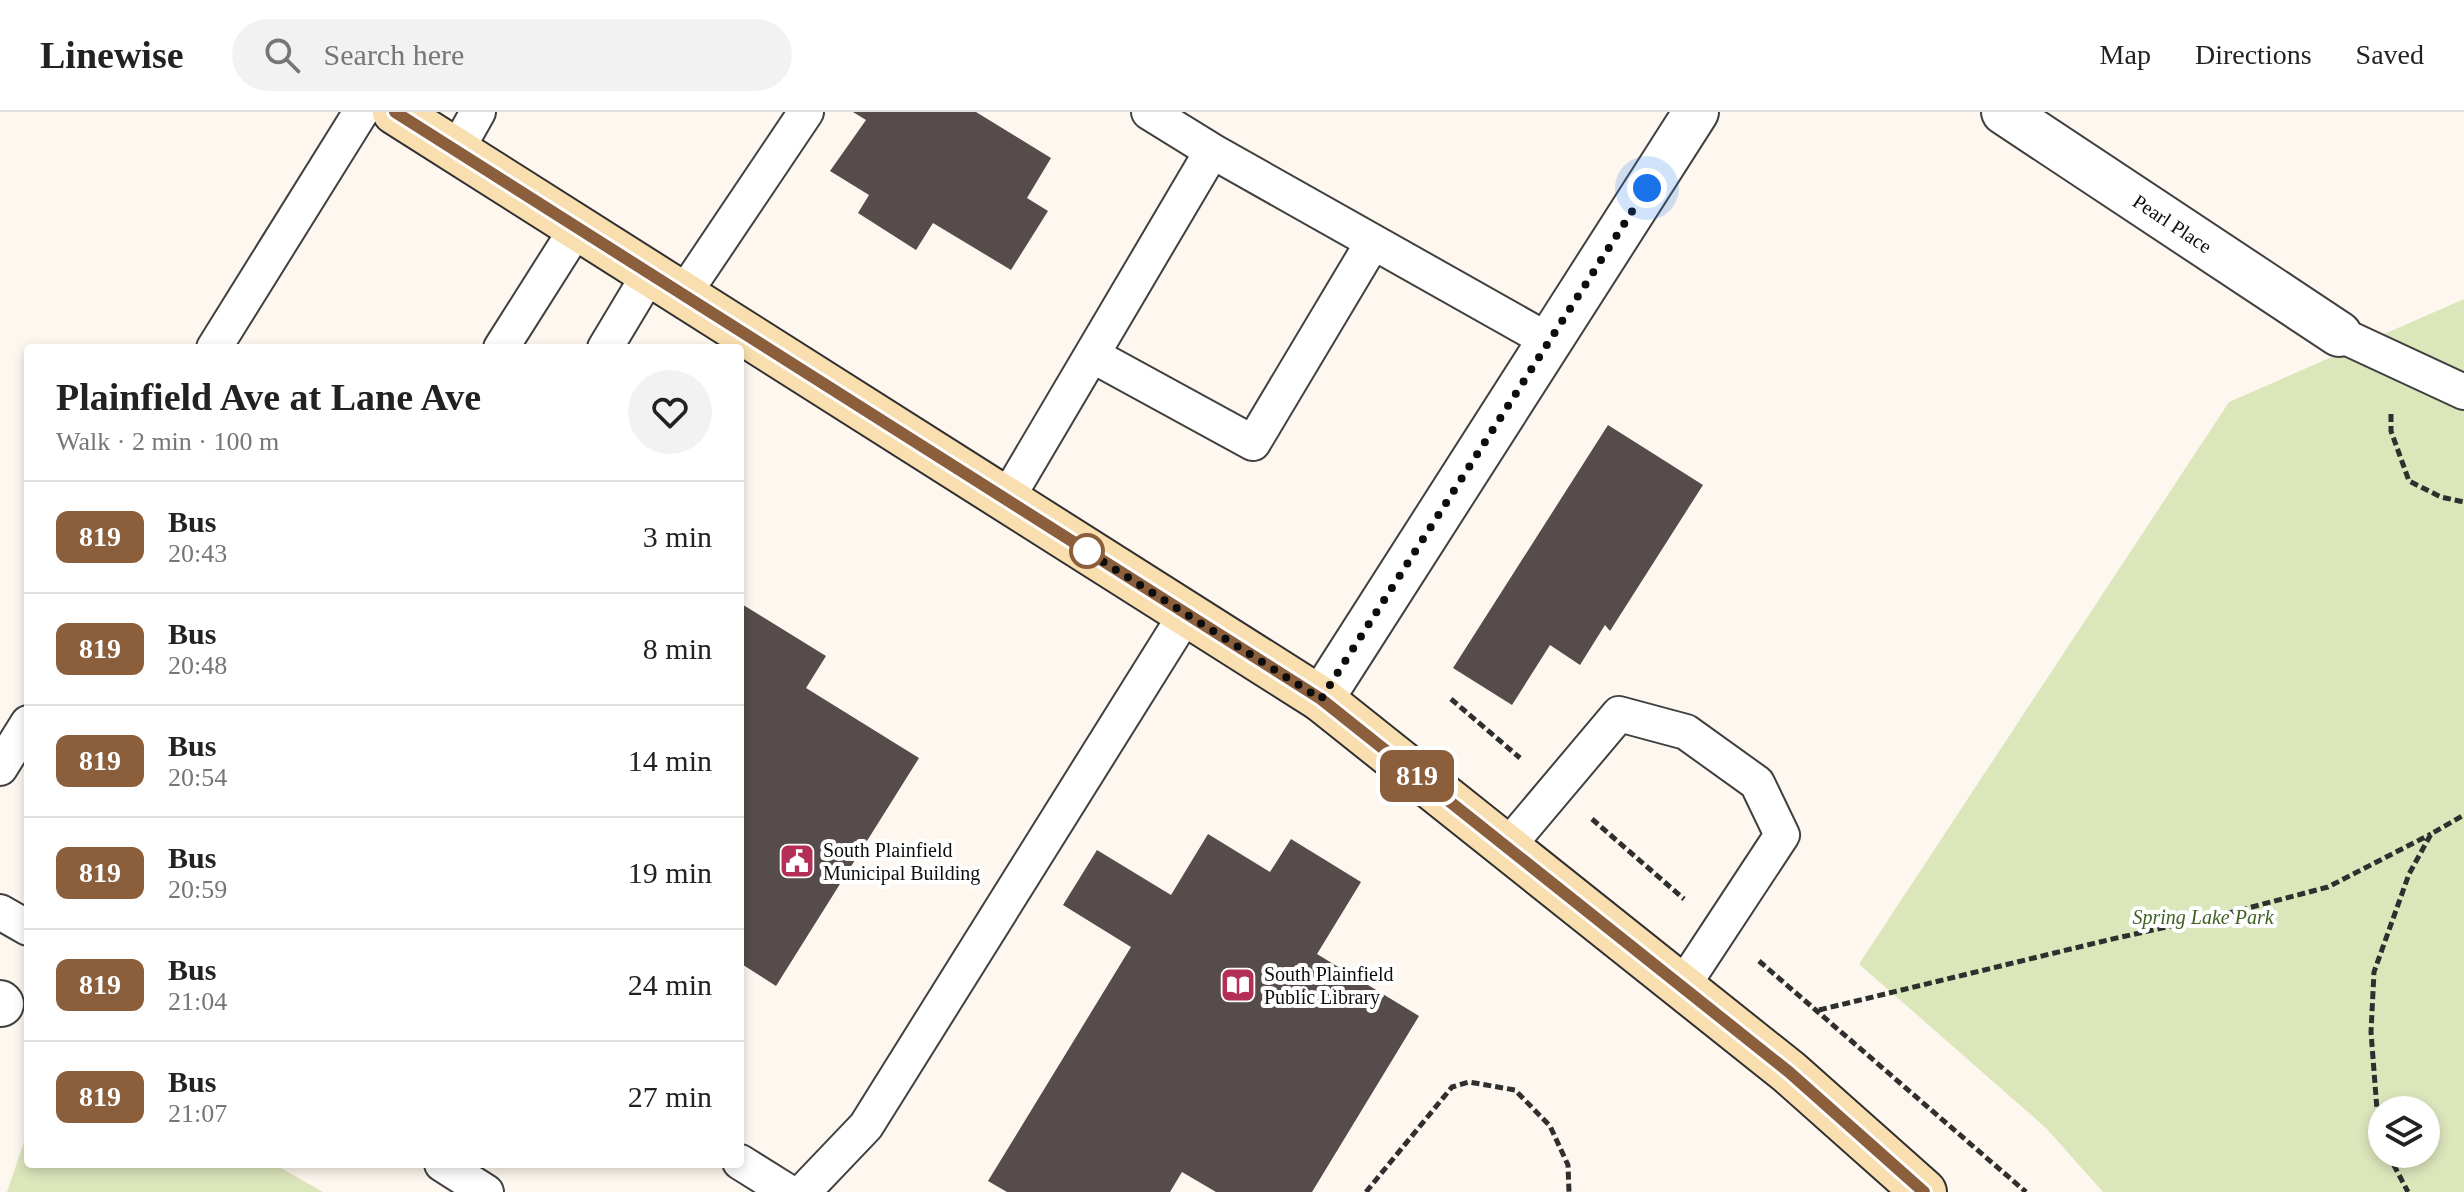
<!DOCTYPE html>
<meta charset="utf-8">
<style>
:root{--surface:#fff;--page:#f2f2f2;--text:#222;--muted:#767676;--line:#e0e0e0}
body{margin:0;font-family:Georgia,serif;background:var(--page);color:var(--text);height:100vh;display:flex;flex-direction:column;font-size:30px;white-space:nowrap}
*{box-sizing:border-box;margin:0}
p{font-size:26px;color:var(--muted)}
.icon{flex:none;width:44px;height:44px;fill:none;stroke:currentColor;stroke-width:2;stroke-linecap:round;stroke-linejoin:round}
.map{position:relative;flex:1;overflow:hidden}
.panel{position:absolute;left:24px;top:232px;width:720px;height:824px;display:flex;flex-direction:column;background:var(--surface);border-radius:8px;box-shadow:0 4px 12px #0003}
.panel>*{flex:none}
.badge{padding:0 16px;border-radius:12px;font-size:28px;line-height:52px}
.fabs{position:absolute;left:2368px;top:984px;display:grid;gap:16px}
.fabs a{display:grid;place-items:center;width:72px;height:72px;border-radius:50%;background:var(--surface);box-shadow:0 4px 12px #0003;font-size:40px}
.you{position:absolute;width:40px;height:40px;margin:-20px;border:6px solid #fff;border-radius:50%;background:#1a73e8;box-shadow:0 0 0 12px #1a73e833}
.map>.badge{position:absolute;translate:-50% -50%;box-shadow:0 0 0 4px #fff}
.round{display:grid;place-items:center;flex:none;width:84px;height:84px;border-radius:42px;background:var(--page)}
.overview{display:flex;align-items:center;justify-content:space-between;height:136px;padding:0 32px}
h1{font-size:38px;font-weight:800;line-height:60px}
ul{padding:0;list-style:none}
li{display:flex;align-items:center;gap:24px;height:112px;padding:0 32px;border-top:2px solid var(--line)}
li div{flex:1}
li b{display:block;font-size:30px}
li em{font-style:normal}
li .badge{min-width:88px;font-weight:700;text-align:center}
header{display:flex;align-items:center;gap:48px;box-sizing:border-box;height:112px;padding:0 40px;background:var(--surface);border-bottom:2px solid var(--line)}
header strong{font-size:38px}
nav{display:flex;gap:44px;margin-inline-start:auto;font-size:28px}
.search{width:560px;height:72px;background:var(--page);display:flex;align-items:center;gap:20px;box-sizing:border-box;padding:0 28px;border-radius:44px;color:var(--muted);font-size:30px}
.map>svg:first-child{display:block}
.green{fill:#dce6bb;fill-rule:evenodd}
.building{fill:#554c4b}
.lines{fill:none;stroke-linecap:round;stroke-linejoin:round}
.lane-casing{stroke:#404040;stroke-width:38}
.street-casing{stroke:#404040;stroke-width:48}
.secondary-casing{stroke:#2f2f2f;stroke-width:48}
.path{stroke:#2f2f2f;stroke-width:5;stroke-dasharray:8 4;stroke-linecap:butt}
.lane{stroke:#fff;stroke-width:34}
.street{stroke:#fff;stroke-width:44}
.secondary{stroke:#f9deaf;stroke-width:44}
.line-casing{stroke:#fff;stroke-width:18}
.line{stroke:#8b5e3c;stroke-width:12}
.walk{stroke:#0d0d0d;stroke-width:8;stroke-dasharray:0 14.4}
.stop-dot{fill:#fff;stroke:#8b5e3c;stroke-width:4}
.labels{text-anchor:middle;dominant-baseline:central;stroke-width:8;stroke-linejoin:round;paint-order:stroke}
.street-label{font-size:20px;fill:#0d0d0d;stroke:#fff}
.poi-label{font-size:20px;fill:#0d0d0d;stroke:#fff;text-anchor:start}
.park-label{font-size:20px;font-style:italic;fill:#3f6122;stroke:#fff}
</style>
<header>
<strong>Linewise</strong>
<div class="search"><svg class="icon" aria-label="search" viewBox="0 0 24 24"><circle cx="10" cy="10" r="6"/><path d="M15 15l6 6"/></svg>Search here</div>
<nav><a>Map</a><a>Directions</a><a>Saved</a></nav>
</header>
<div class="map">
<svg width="2464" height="1080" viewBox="0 0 2464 1080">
<rect width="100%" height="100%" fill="#fef7ef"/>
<path class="green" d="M2464,187V1080H2103L2046,1016L1859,852L2229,290ZM2382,998H2426V1042H2382Z
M28,1018V1052H274L323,1080H7Z"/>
<path class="building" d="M853,0H976L1051,46L1027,86L1048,99L1011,158L933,111L916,138L858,101L869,83L830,59L866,8Z
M1608,313L1703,373L1610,519L1605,513L1580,553L1550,533L1512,593L1453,556Z
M740,491L826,544L806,576L919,646L776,874L740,851Z
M1208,722L1270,760L1291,727L1361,770L1317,842L1419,904L1312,1080H1216L1182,1060L1170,1080H1007L988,1069L1131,835L1063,793L1097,738L1171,783Z"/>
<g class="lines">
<defs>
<path id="lane" d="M1149,0L1212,39
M456,39L478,0
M683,183L806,0
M2339,222L2464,280
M214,236L361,0
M501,236L577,116
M605,236L650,161
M1092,243L1253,331L1373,130
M1006,388L1212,39L1549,229
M0,656L28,611
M1507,735L1619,602L1686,620L1757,671L1782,723L1682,875
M0,800L28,816
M740,1050L788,1080
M442,1052L486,1080
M803,1080L866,1014L1186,502"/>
<g id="street">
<path id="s1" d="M2004,0L2339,222"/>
<path d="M1321,587L1696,0"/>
<path d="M0,891L1,892"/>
</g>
<path id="secondary" d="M395,0L1321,587L1789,960L1924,1080"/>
</defs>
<use href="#lane" class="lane-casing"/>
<use href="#street" class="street-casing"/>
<use href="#secondary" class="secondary-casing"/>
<path class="path" d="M2391,302V319L2409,369L2441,385L2464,390
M1451,587L1520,646
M1592,707L1684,787
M1759,849L2026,1080
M1819,898L2108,828L2229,801L2328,775L2431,722
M2382,1030L2379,1024L2371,920L2374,860L2409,762L2431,722L2464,703
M2388,1042L2408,1080
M1366,1080L1452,975L1469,970L1515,978L1550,1014L1568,1053L1569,1080"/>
<use href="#lane" class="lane"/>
<use href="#street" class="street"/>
<use href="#secondary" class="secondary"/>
</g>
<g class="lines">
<defs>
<path id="line" d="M395,0L1321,587L1789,960L1924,1080"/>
</defs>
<use href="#line" class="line-casing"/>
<use href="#line" class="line"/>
<path class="walk" d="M1087,439L1083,437L1321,587L1647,76"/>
</g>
<defs>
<symbol id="civic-square" viewBox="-11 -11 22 22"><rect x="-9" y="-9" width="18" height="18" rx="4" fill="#b42f58" stroke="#fff"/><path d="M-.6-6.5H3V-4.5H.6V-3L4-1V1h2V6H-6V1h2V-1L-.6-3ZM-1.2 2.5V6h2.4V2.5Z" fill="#fff"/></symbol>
<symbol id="library-square" viewBox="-11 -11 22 22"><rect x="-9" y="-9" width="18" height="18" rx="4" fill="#b42f58" stroke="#fff"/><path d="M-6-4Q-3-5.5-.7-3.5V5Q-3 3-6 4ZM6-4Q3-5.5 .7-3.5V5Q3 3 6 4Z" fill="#fff"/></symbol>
</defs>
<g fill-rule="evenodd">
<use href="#civic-square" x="777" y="729" width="40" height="40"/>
<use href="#library-square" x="1218" y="853" width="40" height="40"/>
</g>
<circle class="stop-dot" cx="1087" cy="439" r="16"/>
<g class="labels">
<g class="street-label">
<text stroke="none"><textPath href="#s1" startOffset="202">Pearl Place</textPath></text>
</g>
<g class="poi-label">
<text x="823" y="738">South Plainfield<tspan x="823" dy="23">Municipal Building</tspan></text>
<text x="1264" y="862">South Plainfield<tspan x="1264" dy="23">Public Library</tspan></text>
</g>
<g class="park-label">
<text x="2203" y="805">Spring Lake Park</text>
</g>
</g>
</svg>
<div class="fabs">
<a><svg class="icon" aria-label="layers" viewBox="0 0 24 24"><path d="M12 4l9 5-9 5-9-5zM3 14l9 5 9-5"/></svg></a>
</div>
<div class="you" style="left:1647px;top:76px"></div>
<b class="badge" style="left:1417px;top:664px;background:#8b5e3c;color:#fff">819</b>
<section class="panel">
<div class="overview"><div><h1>Plainfield Ave at Lane Ave</h1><p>Walk · 2 min · 100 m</p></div><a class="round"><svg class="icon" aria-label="heart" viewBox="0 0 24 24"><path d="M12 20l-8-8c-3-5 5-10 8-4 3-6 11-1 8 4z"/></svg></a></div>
<ul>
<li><span class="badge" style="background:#8b5e3c;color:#fff">819</span><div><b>Bus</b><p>20:43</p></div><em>3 min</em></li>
<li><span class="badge" style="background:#8b5e3c;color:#fff">819</span><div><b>Bus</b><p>20:48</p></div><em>8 min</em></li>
<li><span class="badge" style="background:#8b5e3c;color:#fff">819</span><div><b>Bus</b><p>20:54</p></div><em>14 min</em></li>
<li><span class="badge" style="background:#8b5e3c;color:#fff">819</span><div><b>Bus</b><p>20:59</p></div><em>19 min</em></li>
<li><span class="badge" style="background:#8b5e3c;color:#fff">819</span><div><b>Bus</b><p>21:04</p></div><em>24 min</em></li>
<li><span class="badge" style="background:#8b5e3c;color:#fff">819</span><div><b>Bus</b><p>21:07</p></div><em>27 min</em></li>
</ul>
</section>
</div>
